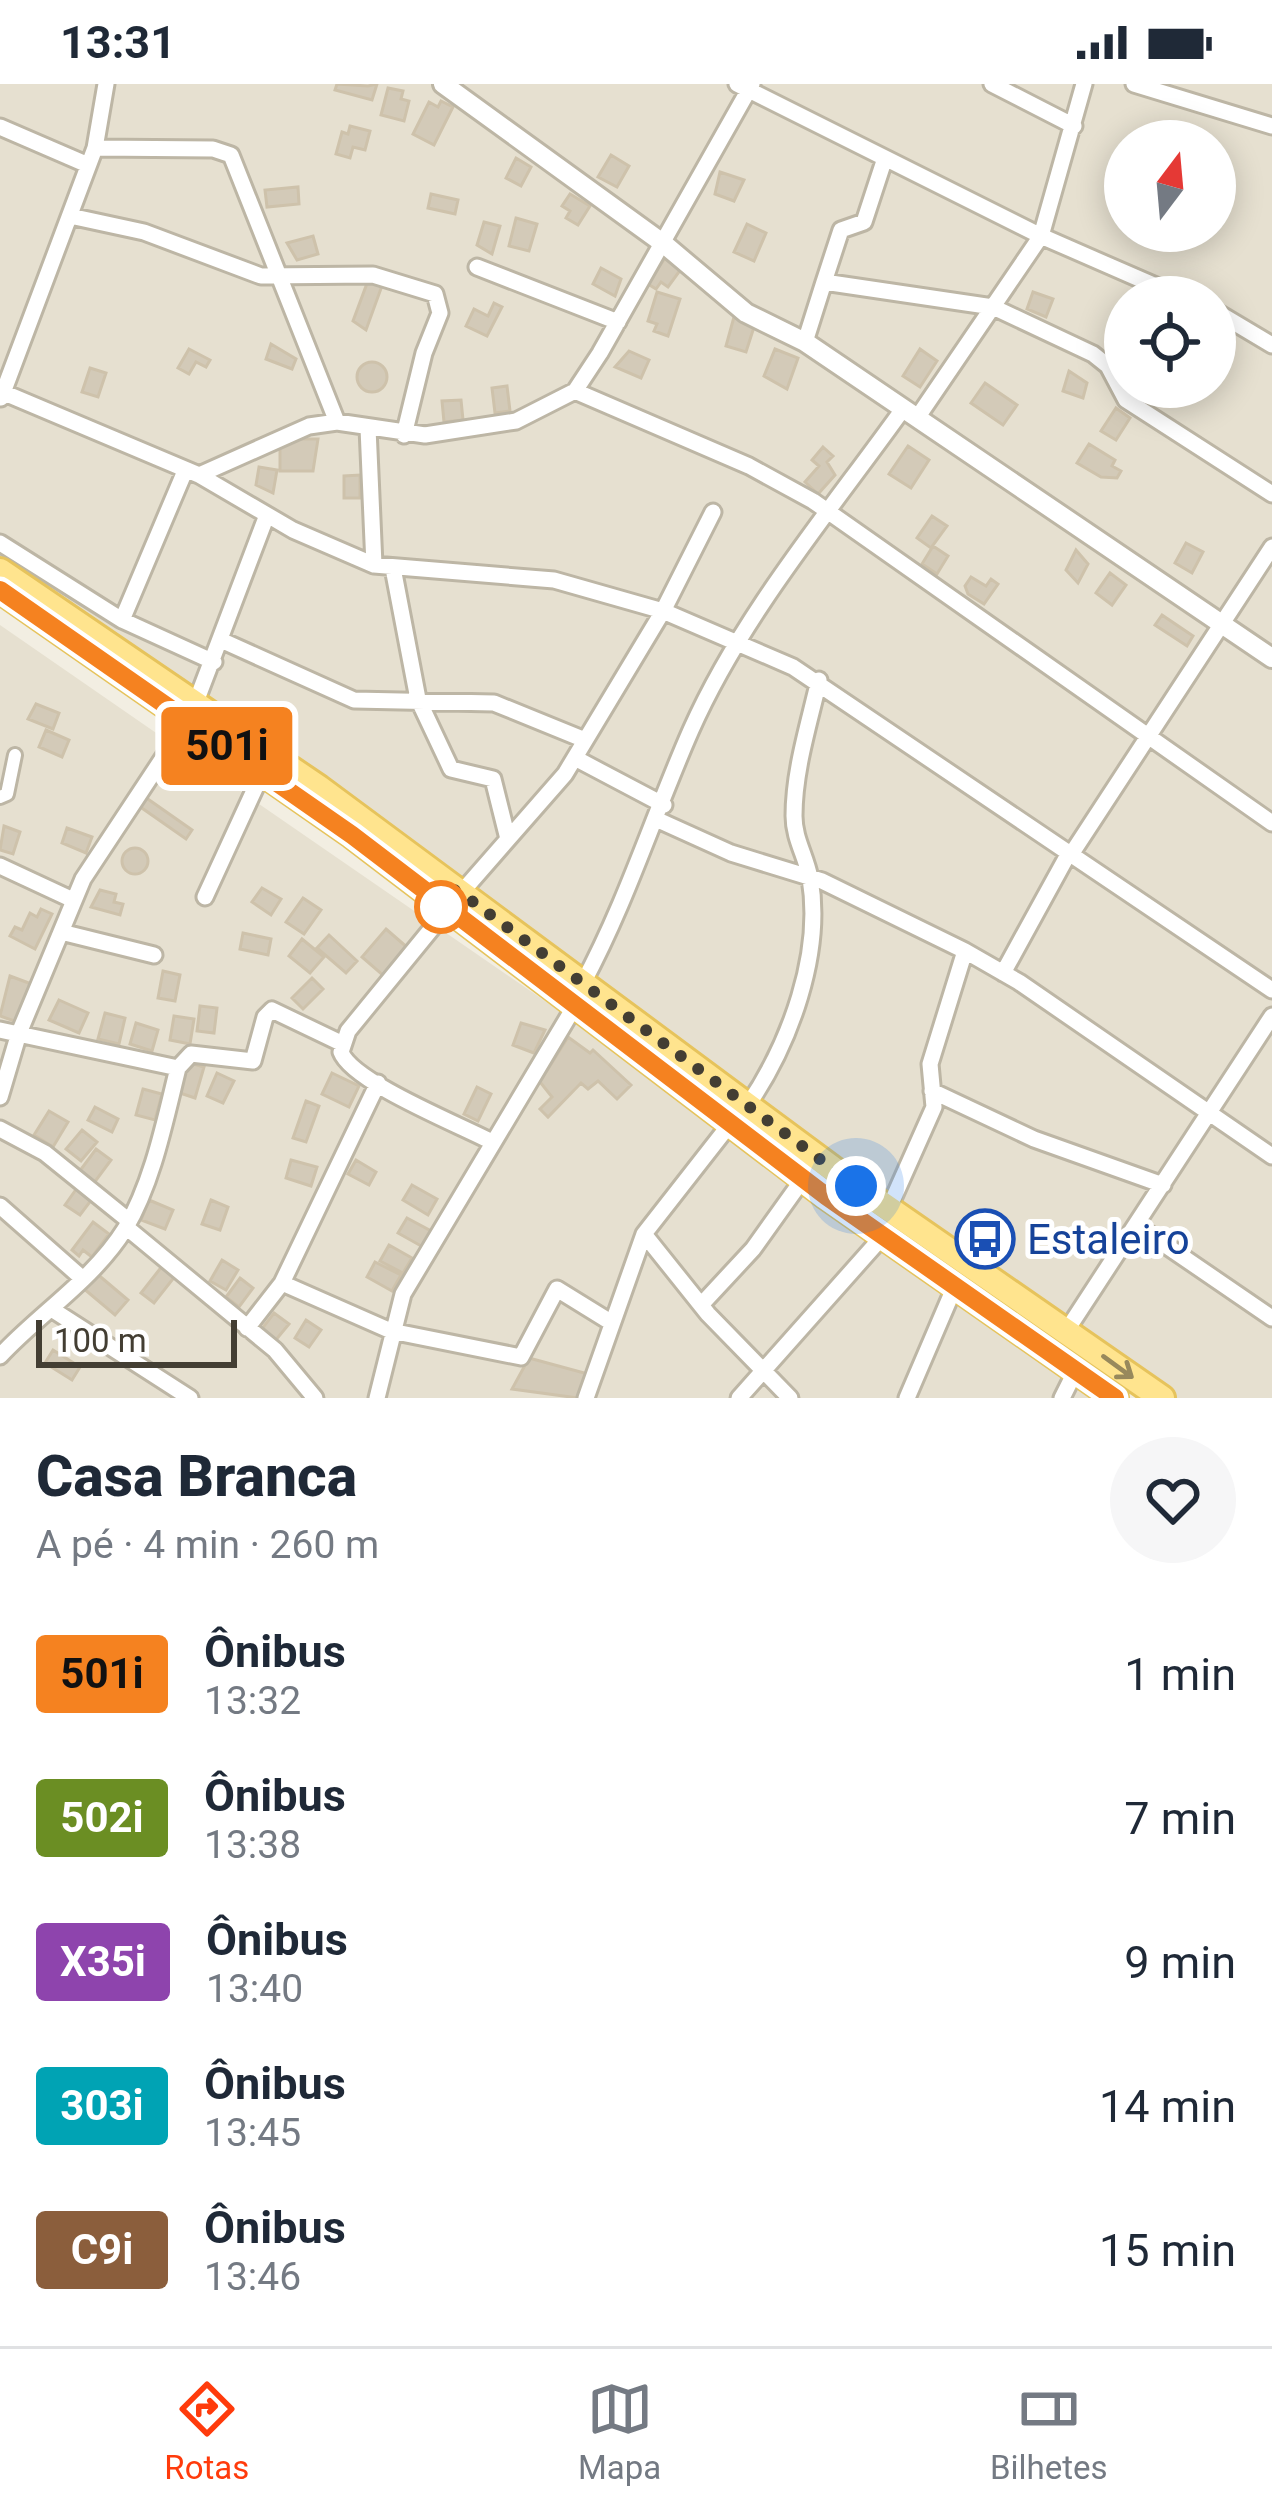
<!DOCTYPE html>
<html lang="pt">
<meta charset="utf-8">
<style>
:root{--surface:#fff;--page:#f6f6f7;--text:#1f2937;--muted:#747a83;--line:#e0e1e3;--accent:#ff3b0c}
body{margin:0;font-family:Roboto,sans-serif;background:var(--page);color:var(--text);height:100vh;display:flex;flex-direction:column;font-size:45px;white-space:nowrap}
*{box-sizing:border-box;margin:0}
p{font-size:39px;color:var(--muted)}
.icon{flex:none;width:66px;height:66px;fill:none;stroke:currentColor;stroke-width:2;stroke-linecap:round;stroke-linejoin:round}
.map{position:relative;height:1314px;overflow:hidden}
.sheet{display:flex;flex-direction:column;background:var(--surface);flex:1}
.sheet>*{flex:none}
.badge{padding:0 24px;border-radius:9px;font-size:42px;line-height:78px}
.needle{width:78px;rotate:16deg}
.tools{position:absolute;left:1104px;top:36px;display:grid;gap:24px}
.tools a{display:grid;place-items:center;width:132px;height:132px;border-radius:50%;background:var(--surface);box-shadow:0 6px 30px #0003;font-size:60px}
.scale{position:absolute;left:36px;bottom:30px;width:201px;box-sizing:border-box;padding-left:12px;border:6px solid #433e33;border-top:0;font-size:33px;line-height:42px;white-space:nowrap;color:#433e33;-webkit-text-stroke:9px #fff;paint-order:stroke}
.you{position:absolute;width:60px;height:60px;margin:-30px;border:9px solid #fff;border-radius:50%;background:#1a73e8;box-shadow:0 0 0 18px #1a73e833}
.map>.badge{position:absolute;translate:-50% -50%;box-shadow:0 0 0 6px #fff}
.round{display:grid;place-items:center;flex:none;width:126px;height:126px;border-radius:63px;background:var(--page)}
.headline{display:flex;align-items:center;justify-content:space-between;height:204px;padding:0 36px}
h1{font-size:57px;font-weight:800;line-height:90px}
ul{padding:0;list-style:none}
li{display:flex;align-items:center;gap:36px;height:144px;padding:0 36px}
li div{flex:1}
li b{display:block;font-size:45px}
li em{font-style:normal}
li .badge{min-width:132px;font-weight:700;text-align:center}
.status{display:flex;justify-content:space-between;align-items:center;height:84px;padding:0 60px;background:var(--surface);direction:ltr}
.status svg{height:33px;fill:currentColor}
.tab-bar{display:flex;justify-content:space-around;align-items:center;height:168px;border-top:3px solid var(--line);background:var(--surface);font-size:33px;color:var(--muted)}
.tab-bar a{display:grid;justify-items:center;gap:6px}
.tab-bar .current{color:var(--accent)}
.map>svg:first-child{display:block}
.residential{fill:#e6e0d0;fill-rule:evenodd}
.building{fill:#d3cab8;stroke:#cec2ab;stroke-width:3}
.lines{fill:none;stroke-linecap:round;stroke-linejoin:round}
.pedestrian-casing{stroke:#bdb6a5;stroke-width:18}
.minor-casing{stroke:#bdb6a5;stroke-width:21}
.tertiary-casing{stroke:#bdb6a5;stroke-width:24}
.primary-casing{stroke:#e6c35c;stroke-width:30}
.pedestrian{stroke:#fff;stroke-width:12}
.minor{stroke:#fff;stroke-width:15}
.tertiary{stroke:#fff;stroke-width:18}
.primary{stroke:#ffe48e;stroke-width:24}
.oneway{stroke:#98895c}
.line-casing{stroke:#fff;stroke-width:27}
.line{stroke:#f58220;stroke-width:18}
.walk{stroke:#433e33;stroke-width:12;stroke-dasharray:0 21.6}
.stop-dot{fill:#fff;stroke:#f58220;stroke-width:6}
.labels{text-anchor:middle;dominant-baseline:central;stroke-width:10;stroke-linejoin:round;paint-order:stroke}
.transit-label{font-size:42px;fill:#164399;stroke:#fff;text-anchor:start}
</style>
<div class="status"><b>13:31</b><svg viewBox="0 0 49 12"><path d="M0 12V9h3v3zM5 12V6h3v6zM10 12V3h3v9zM15 12V0h3v12zM26 1h20v11H26zM47 4h2v5h-2z"/></svg></div>
<div class="map">
<svg width="1272" height="1314" viewBox="0 0 1272 1314">
<rect width="100%" height="100%" fill="#f2eee2"/>
<path class="residential" d="M0,0H1272V1314H1176L0,500ZM1125,57H1215V147H1125ZM1125,213H1215V303H1125Z
M0,541L175,662L1121,1314H0Z"/>
<path class="building" d="M337,0L368,2L377,0L372,16L335,6Z
M388,4L403,7L401,15L409,17L404,37L381,31Z
M441,17L453,23L434,61L413,50L429,18L438,23Z
M350,42L370,47L365,66L353,63L350,74L336,70L342,48L348,50Z
M611,71L629,82L617,103L598,93Z
M516,74L531,83L521,102L506,94Z
M720,88L744,96L734,117L715,110Z
M298,103L299,120L267,123L265,106Z
M431,110L458,116L455,130L428,124Z
M570,110L590,122L578,141L566,134L570,127L562,122Z
M516,134L537,140L529,167L509,162Z
M484,138L500,142L492,170L477,161Z
M747,140L766,149L754,177L734,168Z
M313,152L318,170L297,176L287,159Z
M665,174L681,185L668,203L661,198L656,205L648,200Z
M601,184L621,195L615,212L593,200Z
M369,194L383,199L366,246L353,237Z
M657,208L680,215L668,252L654,247L657,240L648,237Z
M1033,208L1053,215L1046,233L1027,225Z
M494,219L502,223L487,252L466,242L474,225L488,232Z
M734,233L754,243L746,268L726,262Z
M271,260L296,275L292,285L266,275Z
M189,265L210,276L206,283L196,278L189,290L178,284Z
M775,265L798,274L787,305L764,292Z
M920,265L937,277L920,303L903,292Z
M629,267L649,276L641,294L615,283Z
M357 293a15 15 0 1 1 30 0a15 15 0 1 1-30 0Z
M90,284L106,289L98,313L82,308Z
M1069,287L1087,299L1083,314L1063,307Z
M985,299L1017,321L1003,341L971,319Z
M507,302L510,327L495,329L492,304Z
M461,316L463,336L444,338L442,317Z
M1116,324L1130,334L1116,356L1101,347Z
M280,355H318L313,387H280Z
M1089,360L1115,376L1112,382L1121,387L1117,394L1101,393L1077,379Z
M908,362L929,376L911,404L889,390Z
M823,363L833,372L827,378L835,391L818,410L805,398L819,382L812,376Z
M259,383L277,386L273,409L256,401Z
M360,391V414H344V392Z
M932,432L947,442L931,464L917,454Z
M1186,459L1203,468L1192,489L1175,479Z
M933,462L948,472L937,490L922,480Z
M1076,466L1088,480L1078,499L1066,486Z
M1110,489L1126,501L1112,521L1096,509Z
M971,493L986,502L991,495L998,500L984,520L968,510L965,502Z
M1162,531L1193,552L1187,562L1155,541Z
M36,620L59,629L53,645L28,635Z
M46,646L69,656L62,673L39,663Z
M145,713L192,746L186,755L139,722Z
M4,742L20,748L13,770L0,766Z
M67,744L92,753L86,769L62,759Z
M122 777a13 13 0 1 1 26 0a13 13 0 1 1-26 0Z
M262,804L281,815L271,831L252,818Z
M100,806L116,810L114,818L123,820L120,831L91,823Z
M303,814L321,826L304,850L286,838Z
M41,825L52,830L35,865L10,852L15,843L22,846L30,829L37,833Z
M386,845L409,865L385,893L362,873Z
M243,849L271,855L268,871L240,865Z
M329,851L357,877L346,889L317,864Z
M302,855L324,873L310,889L289,872Z
M163,887L180,891L175,917L158,914Z
M10,892L34,901L20,939L0,932Z
M312,894L323,905L303,925L292,914Z
M59,916L88,929L79,949L49,936Z
M200,922L217,924L214,949L197,947Z
M105,929L125,934L119,960L98,955Z
M174,932L194,935L190,960L170,956Z
M136,939L158,946L152,967L130,960Z
M521,939L545,946L534,969L513,961Z
M568,953L590,969L593,966L631,1001L617,1015L598,997L588,1005L581,999L548,1033L540,1025L552,1013L540,998Z
M186,978L204,983L195,1014L177,1008Z
M217,989L234,997L223,1019L207,1012Z
M332,989L359,1002L349,1023L322,1010Z
M477,1003L491,1010L478,1037L464,1030Z
M143,1005L162,1010L155,1036L136,1031Z
M306,1017L319,1022L306,1058L293,1054Z
M95,1023L118,1035L112,1048L88,1036Z
M49,1027L68,1038L53,1063L34,1051Z
M82,1046L97,1058L81,1077L66,1065Z
M96,1065L111,1076L94,1099L79,1088Z
M291,1076L317,1083L311,1102L286,1094Z
M356,1076L376,1088L369,1101L348,1090Z
M412,1101L437,1115L428,1131L403,1116Z
M77,1104L92,1115L80,1131L65,1121Z
M149,1116L173,1126L165,1145L141,1136Z
M211,1116L228,1123L220,1146L202,1140Z
M407,1134L431,1147L423,1163L398,1149Z
M93,1138L109,1150L92,1173L83,1166L79,1172L72,1166Z
M389,1161L412,1174L403,1189L380,1177Z
M222,1176L238,1186L226,1206L210,1197Z
M375,1178L401,1191L392,1207L367,1193Z
M163,1181L176,1191L154,1219L141,1209Z
M96,1189L128,1216L115,1231L83,1204Z
M240,1194L253,1204L239,1223L226,1213Z
M274,1229L289,1240L275,1257L261,1246Z
M306,1236L321,1246L309,1263L295,1254Z
M53,1266L80,1283L72,1296L45,1279Z
M529,1274L588,1290L578,1314L512,1305Z"/>
<g class="lines">
<defs>
<path id="pedestrian" d="M0,713L7,710L15,671"/>
<path id="minor" d="M737,0L1041,152L1181,213
M992,0L1074,42
M1134,0L1272,42
M0,43L88,81
M95,64L213,65L231,71L337,338
M70,132L144,148L261,192L373,191L435,210L440,229L424,269L404,351
M477,183L618,238
M824,198L841,146L864,138L885,74
M1215,227L1272,261
M805,258L824,198L993,223L1093,270L1108,282L1126,316L1272,410
M0,307L199,391L293,446L374,481L554,496L663,527L793,583L1272,906
M575,307L749,382L813,417L1272,739
M1,314L95,64L106,0
M917,334L1041,152L1084,0
M368,344L374,481
M199,391L309,342L337,338L425,351L516,337L575,307L600,269L752,0
M0,459L122,536L214,578
M393,484L418,615L451,685L493,695L508,755
M122,536L185,387
M223,557L354,616L494,619L585,656
M196,618L267,431
M575,674L664,721
M658,736L731,769L822,797L965,867L1019,898L1272,1072
M1072,769L1272,463
M0,782L73,816
M461,809L565,690L663,527L713,428
M205,813L263,687
M446,827L348,947L341,968C352,998 460,1041 492,1058
M61,848L154,871
M1003,889L1070,767
M583,899C627,817 654,730 691,646C742,531 830,427 903,325
M0,946L178,984L191,970L253,977L265,933L272,926L343,960
M932,1007L1034,1055L1163,1101
M0,1013L19,949L83,795L188,636
M748,1021C790,959 823,870 810,794C806,772 794,755 794,732C794,686 809,640 819,596
M0,1045L45,1069L128,1136
M0,1122L83,1195
M889,1124L934,1023L930,980L965,867
M1136,1141L1272,1234
M126,1143L275,1266L315,1314
M644,1150L708,1230L790,1314
M282,1199L391,1247L521,1273L557,1205L612,1239
M701,1221L753,1165L803,1095
M53,1226L190,1314
M247,1244L282,1199L378,999
M1067,1246L1272,932
M0,1272C40,1229 93,1196 125,1145C153,1098 165,1036 178,984
M377,1314L403,1210L576,920
M586,1314L644,1150L730,1040
M739,1314L883,1152
M907,1314L955,1202
M1062,1314L1076,1286"/>
<path id="tertiary" d="M443,0L664,160L746,229L805,258L1272,574"/>
<path id="primary" d="M0,487L319,704L856,1102L1162,1314
M0,506L352,751L826,1112L1115,1314"/>
</defs>
<use href="#pedestrian" class="pedestrian-casing"/>
<use href="#minor" class="minor-casing"/>
<use href="#tertiary" class="tertiary-casing"/>
<use href="#primary" class="primary-casing"/>
<use href="#pedestrian" class="pedestrian"/>
<use href="#minor" class="minor"/>
<use href="#tertiary" class="tertiary"/>
<use href="#primary" class="primary"/>
</g>
<defs><path id="oneway-shaft" d="M-6 0H5M1.5-3L5.5 0L1.5 3" fill="none" stroke-width="1.6" stroke-linecap="round" stroke-linejoin="round" transform="scale(3)"/></defs>
<use class="oneway" href="#oneway-shaft" transform="translate(1118 1283) rotate(36)"/>
<g class="lines">
<defs>
<path id="line" d="M0,506L352,751L826,1112L1115,1314"/>
</defs>
<use href="#line" class="line-casing"/>
<use href="#line" class="line"/>
<path class="walk" d="M441,823L455,806L461,809L856,1102"/>
</g>
<defs>
<symbol id="bus-ring" viewBox="-11 -11 22 22"><circle r="9.5" fill="#fff" stroke="#1a4fb4" stroke-width="1.5"/><path d="M-5-6H5V4H4V6H2V4H-2V6H-4V4H-5ZM-3.5-4V0h7V-4ZM-3.5 1.2v1.5H-2V1.2ZM2 1.2v1.5H3.5V1.2Z" fill="#1a4fb4"/></symbol>
</defs>
<g fill-rule="evenodd">
<use href="#bus-ring" x="952" y="1122" width="66" height="66"/>
</g>
<circle class="stop-dot" cx="441" cy="823" r="24"/>
<g class="labels">
<g class="transit-label">
<text x="1027" y="1155">Estaleiro</text>
</g>
</g>
</svg>
<div class="tools">
<a><svg class="needle" viewBox="-14 -14 28 28"><path d="M0-13l5 13h-10z" fill="#e53935"/><path d="M0 13l5-13h-10z" fill="#747a83"/></svg></a>
<a><svg class="icon" aria-label="locate" viewBox="0 0 24 24"><circle cx="12" cy="12" r="6"/><path d="M12 2v4M12 18v4M2 12h4M18 12h4"/></svg></a>
</div>
<div class="scale">100 m</div>
<div class="you" style="left:856px;top:1102px"></div>
<b class="badge" style="left:227px;top:662px;background:#f58220;color:#111">501i</b>
</div>
<section class="sheet">
<div class="headline"><div><h1>Casa Branca</h1><p>A pé · 4 min · 260 m</p></div><a class="round"><svg class="icon" aria-label="heart" viewBox="0 0 24 24"><path d="M12 20l-8-8c-3-5 5-10 8-4 3-6 11-1 8 4z"/></svg></a></div>
<ul>
<li><span class="badge" style="background:#f58220;color:#111">501i</span><div><b>Ônibus</b><p>13:32</p></div><em>1 min</em></li>
<li><span class="badge" style="background:#6b8e23;color:#fff">502i</span><div><b>Ônibus</b><p>13:38</p></div><em>7 min</em></li>
<li><span class="badge" style="background:#8e44ad;color:#fff">X35i</span><div><b>Ônibus</b><p>13:40</p></div><em>9 min</em></li>
<li><span class="badge" style="background:#00a3b4;color:#fff">303i</span><div><b>Ônibus</b><p>13:45</p></div><em>14 min</em></li>
<li><span class="badge" style="background:#8b5e3c;color:#fff">C9i</span><div><b>Ônibus</b><p>13:46</p></div><em>15 min</em></li>
</ul>
</section>
<nav class="tab-bar">
<a class="current"><svg class="icon" aria-label="directions" viewBox="0 0 24 24"><path d="M12 3l9 9-9 9-9-9zM9 14v-3h6M13 9l2 2-2 2"/></svg>Rotas</a>
<a><svg class="icon" aria-label="map" viewBox="0 0 24 24"><path d="M3 6l6-2 6 2 6-2v14l-6 2-6-2-6 2zM9 4v14M15 6v14"/></svg>Mapa</a>
<a><svg class="icon" aria-label="tickets" viewBox="0 0 24 24"><path d="M3 7h18v10H3zM15 7v10"/></svg>Bilhetes</a>
</nav>
